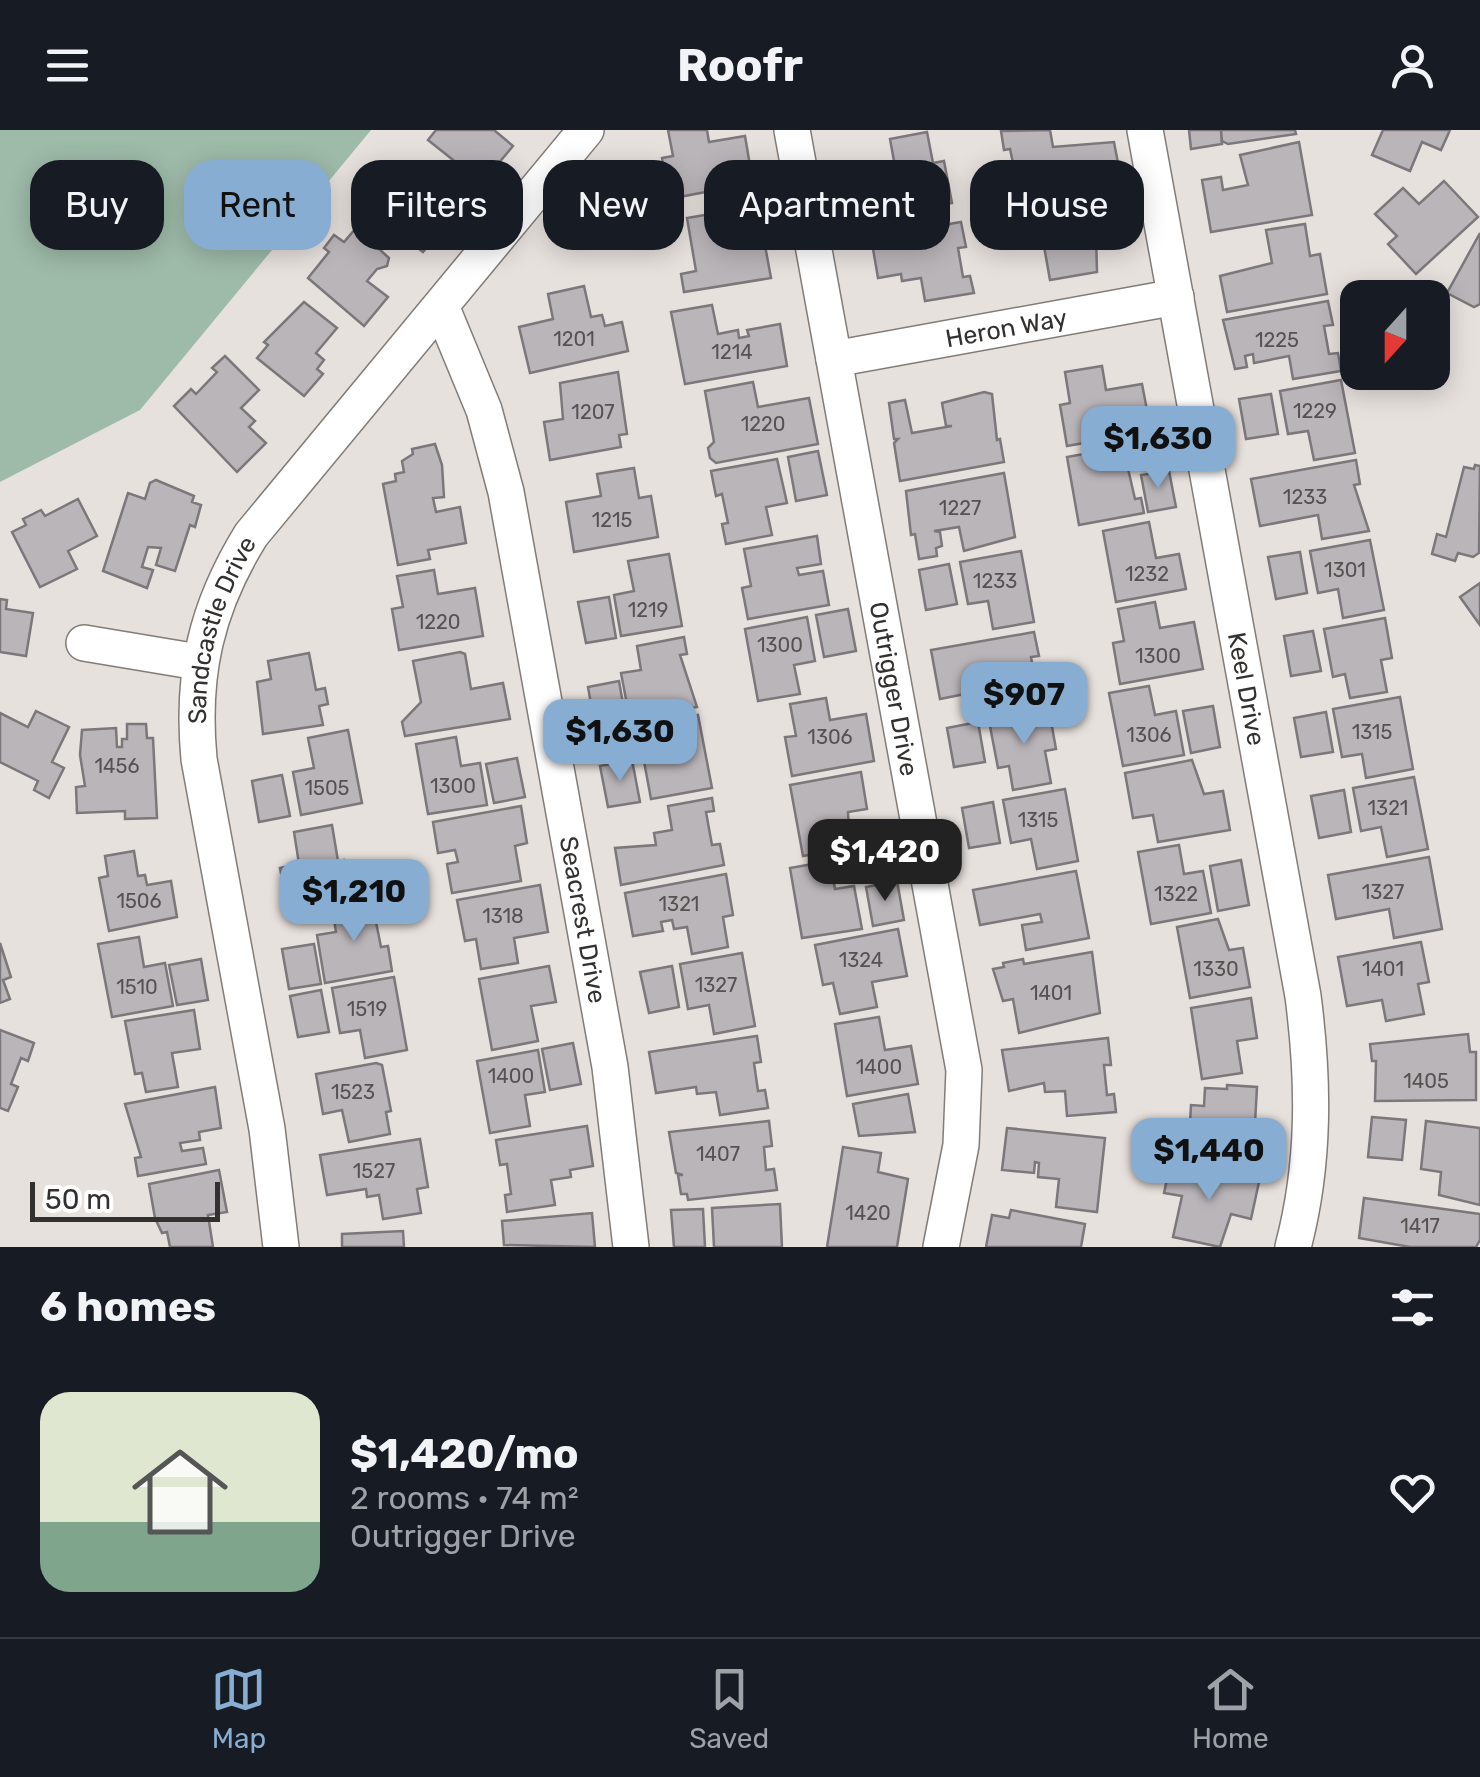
<!DOCTYPE html>
<html lang="en">
<head>
<meta charset="utf-8">
<style>
	body { margin:0; font-family:Rubik,sans-serif; background:#20242c; color:#f1f3f6; height:100vh; display:flex; flex-direction:column; font-size:38px; white-space:nowrap }
	* { box-sizing:border-box; margin:0 }
	p { font-size:32px; color:#9ea1a6 }
	.icon { flex:none; width:55px; height:55px; fill:none; stroke:currentColor; stroke-width:2; stroke-linecap:round; stroke-linejoin:round }
	.map { position:relative; height:1117px; overflow:hidden }
	.side { display:flex; flex-direction:column; background:#171b24; flex:1 }
	.side>* { flex:none }
	.hud { position:absolute; left:30px; top:30px; width:1420px; height:90px; display:flex; gap:20px }
	.needle { width:65px; rotate:201deg }
	.buttons { position:absolute; left:1340px; top:150px; display:grid; gap:20px }
	.buttons a { display:grid; place-items:center; width:110px; height:110px; border-radius:20px; background:#171b24; box-shadow:0 5px 25px #0003; font-size:50px }
	.scale { position:absolute; left:30px; bottom:25px; width:190px; box-sizing:border-box; padding-left:10px; border:5px solid #33312f; border-top:0; font-size:28px; line-height:35px; white-space:nowrap; color:#33312f; -webkit-text-stroke:8px #fff; paint-order:stroke }
	.price { position:absolute; translate:-50% -85px; padding:0 22px; border-radius:20px; background:#87aed2; color:#111; font-size:32px; line-height:65px; filter:drop-shadow(0 2px 5px #0008) }
	.price::after { content:''; position:absolute; left:50%; top:60px; width:30px; height:22px; margin-left:-15px; background:inherit; clip-path:polygon(0 0,100% 0,50% 100%) }
	.price.active { background:#222; color:#fff }
	ul { padding:0; list-style:none }
	li { display:flex; align-items:center; gap:30px; height:250px; padding:0 40px }
	li+li { border-top:2px solid #363941 }
	li span { display:grid; place-items:center; flex:none; width:280px; height:200px; border-radius:30px; color:#555 }
	li>.icon { margin-inline-start:auto }
	span .icon { width:120px; height:120px; fill:#fffc; stroke-width:1 }
	li b { font-size:42px }
	h2 { display:flex; justify-content:space-between; align-items:center; height:120px; padding:0 40px; font-size:42px }
	.chip { padding:0 35px; border-radius:30px; background:#171b24; box-shadow:0 5px 25px #0003; font-size:35px; line-height:90px }
	.chip.active { background:#87aed2; color:#111 }
	header { display:flex; justify-content:space-between; align-items:center; height:130px; padding:0 40px; background:#171b24; font-size:45px; font-weight:700 }
	.tabs { display:flex; justify-content:space-around; align-items:center; height:140px; border-top:2px solid #363941; background:#171b24; font-size:28px; color:#9ea1a6 }
	.tabs a { display:grid; justify-items:center; gap:5px }
	.tabs .active { color:#87aed2 }
	.map>svg:first-child { display:block }
	.green { fill:#9ebaa9 }
	.building { fill:#bab5b9; stroke:#7c777b; stroke-width:2.5 }
	.lines { fill:none; stroke-linecap:round; stroke-linejoin:round }
	.minor-casing { stroke:#827c78; stroke-width:38 }
	.minor { stroke:#fff; stroke-width:35 }
	.labels { text-anchor:middle; stroke-width:8; stroke-linejoin:round; paint-order:stroke }
	.number-label { font-size:20px; fill:#555252 }
	.street-label { font-size:25px; fill:#33312f; stroke:#fff }
</style>
</head>
<body>
<header><svg class="icon" aria-label="menu" viewBox="0 0 24 24"><path d="M4 6h16M4 12h16M4 18h16"/></svg>Roofr<svg class="icon" aria-label="person" viewBox="0 0 24 24"><circle cx="12" cy="8" r="4"/><path d="M4 21q1-7 8-7t8 7"/></svg></header>
<div class="map">
<svg width="1480" height="1117" viewBox="0 0 1480 1117">
	<rect width="100%" height="100%" fill="#e7e1dd"/>
	<path class="green" d="M0 0H371L140 280 0 352Z"/>
	<g class="building">
		<path d="M436 0H494L513 16 482 53 428 10Z"/>
		<path d="M668 0H707L709 12 745 6 753 53 669 69 662 28 673 26Z"/>
		<path d="M1050 0 1053 17 1114 12 1122 54 1013 73 1007 34 1013 33 1010 19 1004 20 1001 1Z"/>
		<path d="M1189 0H1221L1222 14 1191 19Z"/>
		<path d="M1221 0H1295L1296 4 1228 14 1222 11Z"/>
		<path d="M1383 0H1450L1441 20 1422 12 1410 41 1372 25Z"/>
		<path d="M927 2 933 33 944 31 952 73 867 88 858 38 894 31 890 9Z"/>
		<path d="M1299 12 1312 85 1211 102 1202 50 1221 47 1223 60 1248 55 1240 25Z"/>
		<path d="M422 32 451 57 439 72 445 76 436 87 444 96 423 122 377 87Z"/>
		<path d="M1444 51 1478 87 1416 144 1388 114 1397 106 1375 84 1403 58 1419 74Z"/>
		<path d="M1108 64 1115 102 1096 105 1097 142 1050 150 1037 77Z"/>
		<path d="M734 80 740 114 764 110 771 148 684 162 681 144 696 141 687 88Z"/>
		<path d="M961 92 966 117 958 118 963 147 970 146 974 163 925 171 921 148 902 151 901 144 878 148 871 107Z"/>
		<path d="M1305 94 1310 126 1320 124 1327 164 1227 182 1220 146 1272 133 1266 100Z"/>
		<path d="M356 98 389 128 387 136 377 139 367 151 388 167 364 196 308 148 329 122 324 118 334 105 344 112Z"/>
		<path d="M1480 103V174L1474 177 1447 163Z"/>
		<path d="M584 156 591 187 602 185 605 196 622 192 628 221 530 243 519 197 553 189 548 164Z"/>
		<path d="M1328 171 1333 195 1324 196 1329 224 1338 223 1341 241 1293 249 1289 226 1254 233 1253 224 1245 226 1247 237 1235 239 1223 190Z"/>
		<path d="M304 172 337 198 316 223 324 230 317 239 323 244 304 266 257 228 268 215 264 212Z"/>
		<path d="M712 175 718 204 738 200 739 208 749 206 747 200 780 194 787 236 685 254 671 182Z"/>
		<path d="M225 226 259 260 241 278 255 291 249 297 266 313 237 342 174 276 191 259 196 264 217 242 212 238Z"/>
		<path d="M1102 236 1106 260 1142 254 1151 301 1067 316 1060 275 1070 273 1065 242Z"/>
		<path d="M618 242 627 304 619 305 621 317 550 330 544 292 563 289 560 253Z"/>
		<path d="M1341 250 1355 323 1314 330 1308 301 1288 304 1280 261Z"/>
		<path d="M753 252 758 277 809 268 818 314 716 333 710 328 708 318 714 312 705 261Z"/>
		<path d="M984 262 992 264 997 310 1000 309 1004 332 900 351 894 313 898 309H894L889 273 905 270 912 303 952 296H946L942 273Z"/>
		<path d="M1271 264 1278 304 1246 309 1239 269Z"/>
		<path d="M435 314 442 335 444 367 433 368 436 382 460 377 466 413 428 420 430 429 398 435 383 354 396 351 395 344 404 342 402 331 413 324 412 319Z"/>
		<path d="M1123 317 1135 369 1141 368 1144 383 1079 395 1067 327Z"/>
		<path d="M818 321 827 365 796 371 788 327Z"/>
		<path d="M777 329 787 373 766 377 772 405 726 414 722 394 728 393 722 364 716 366 711 341Z"/>
		<path d="M1356 330 1360 354 1354 355 1369 401 1322 409 1318 385 1260 396 1251 349Z"/>
		<path d="M1475 335 1480 336 1479 423 1473 427 1458 423 1455 431 1432 424 1437 404 1446 407 1464 337 1474 339Z"/>
		<path d="M634 338 639 368 651 366 658 407 574 422 566 372 601 366 597 344Z"/>
		<path d="M1169 341 1176 377 1148 382 1141 345Z"/>
		<path d="M1004 343 1015 407 964 421 959 397 934 401 940 402 942 416 936 418 937 426 919 429 915 404 911 405 906 361Z"/>
		<path d="M156 350 194 366 192 372 201 375 195 397 190 395 175 441 156 435 161 418 148 417 142 437 153 440 147 458 103 441 128 363 145 369 150 353Z"/>
		<path d="M78 369 97 406 68 421 77 439 40 457 12 402 26 395 23 389 41 380 45 386Z"/>
		<path d="M1149 392 1156 428 1179 424 1186 459 1116 472 1103 401Z"/>
		<path d="M817 406 821 434 797 438 799 445 823 441 829 475 748 489 742 458 751 456 744 419Z"/>
		<path d="M1370 410 1384 480 1343 488 1338 459 1318 463 1310 421Z"/>
		<path d="M1021 421 1034 492 993 499 988 471 968 474 960 432Z"/>
		<path d="M1300 422 1307 463 1276 469 1268 427Z"/>
		<path d="M669 424 682 496 621 506 614 465 634 461 628 431Z"/>
		<path d="M949 434 957 474 926 480 919 440Z"/>
		<path d="M434 440 438 464 475 458 483 506 399 520 392 479 403 477 397 446Z"/>
		<path d="M1480 453V495L1460 467Z"/>
		<path d="M609 467 616 508 586 513 578 472Z"/>
		<path d="M0 469 7 470 6 479 33 483 26 526 0 522Z"/>
		<path d="M1155 472 1160 498 1194 492 1203 539 1120 554 1113 513 1124 511 1118 479Z"/>
		<path d="M848 479 856 521 824 527 816 485Z"/>
		<path d="M807 487 815 531 794 535 800 564 758 571 745 499Z"/>
		<path d="M1385 488 1392 528 1381 530 1387 562 1350 568 1345 544 1333 547 1324 499Z"/>
		<path d="M1313 501 1321 541 1291 546 1284 506Z"/>
		<path d="M1034 502 1039 526 1031 527 1035 549 1043 548 1047 571 996 581 992 559 986 560 984 548 972 550 975 562 940 569 931 520Z"/>
		<path d="M684 507 687 524 680 525 697 577 630 590 621 543 641 540 637 516Z"/>
		<path d="M460 522 465 524 471 559 503 553 510 589 405 606 402 592 421 572 413 531Z"/>
		<path d="M309 523 316 560 325 558 328 574 319 576 323 595 263 604 257 552 271 549 268 531Z"/>
		<path d="M619 551 626 591 595 597 588 557Z"/>
		<path d="M1149 556 1155 585 1176 581 1184 625 1123 636 1109 563Z"/>
		<path d="M1400 567 1413 639 1366 648 1362 624 1342 627 1333 579Z"/>
		<path d="M826 568 830 590 866 584 874 631 792 646 785 607 796 606 790 574Z"/>
		<path d="M1213 576 1220 617 1191 623 1183 581Z"/>
		<path d="M1049 580 1056 619 1045 621 1051 653 1013 660 1009 636 998 638 989 591Z"/>
		<path d="M36 581 69 597 52 632 64 638 49 668 34 660 38 651 0 632V583L28 597Z"/>
		<path d="M1326 582 1333 622 1301 627 1294 588Z"/>
		<path d="M698 585 712 658 651 669 643 626 663 623 657 592Z"/>
		<path d="M978 592 985 632 954 637 947 598Z"/>
		<path d="M127 594H146L147 608H153L157 688 125 689V681L77 683 76 657 85 656 80 625 82 600 116 598 117 617H122V609H127Z"/>
		<path d="M348 600 362 673 301 685 293 642 314 638 308 608Z"/>
		<path d="M456 607 461 636 480 633 487 675 428 684 416 614Z"/>
		<path d="M517 628 525 667 494 673 486 634Z"/>
		<path d="M632 630 640 672 608 677 600 636Z"/>
		<path d="M1192 630 1204 664 1223 661 1230 700 1158 712 1153 685 1133 688 1125 643Z"/>
		<path d="M861 642 867 679 848 682 850 718 803 726 790 655Z"/>
		<path d="M282 645 290 686 259 692 252 651Z"/>
		<path d="M1414 647 1428 719 1387 727 1381 697 1361 701 1353 658Z"/>
		<path d="M1065 659 1078 731 1037 739 1031 709 1011 713 1003 670Z"/>
		<path d="M1344 660 1351 702 1319 708 1311 666Z"/>
		<path d="M712 668 714 681 706 682 712 715 720 714 724 735 621 755 615 718 656 715 654 703 672 700 668 676Z"/>
		<path d="M993 672 1000 713 969 718 962 678Z"/>
		<path d="M521 676 527 713 515 716 521 751 452 763 447 734 458 732 455 720 438 723 433 692Z"/>
		<path d="M332 695 338 731 344 730 348 751 342 752 345 764 287 774 280 738 299 734 294 702Z"/>
		<path d="M1179 715 1184 744 1203 741 1211 783 1151 794 1138 722Z"/>
		<path d="M134 721 138 746 145 745 147 755 171 751 177 787 109 801 99 748 108 746 105 726Z"/>
		<path d="M1429 727 1442 799 1394 808 1389 779 1336 789 1328 745Z"/>
		<path d="M1241 730 1249 775 1218 781 1210 736Z"/>
		<path d="M830 731 835 759 854 756 862 799 802 808 790 738Z"/>
		<path d="M1076 741 1089 808 1026 820 1022 795 1042 792 1040 784 980 795 973 760Z"/>
		<path d="M726 744 733 785 723 787 728 817 692 824 687 797 674 799 672 790 661 792 663 801 633 806 625 763Z"/>
		<path d="M897 751 904 790 873 796 866 757Z"/>
		<path d="M540 755 548 802 514 808 518 833 481 839 476 809 465 811 457 770Z"/>
		<path d="M379 769 382 786 375 787 381 817 388 816 392 841 325 853 317 805 336 802 332 777Z"/>
		<path d="M1218 789 1229 820 1243 818 1250 857 1190 868 1177 797Z"/>
		<path d="M898 799 907 846 872 852 877 877 840 884 833 853 823 855 815 815Z"/>
		<path d="M139 807 144 837 165 833 173 876 112 887 98 814Z"/>
		<path d="M1421 812 1429 852 1418 854 1424 884 1386 891 1382 870 1347 876 1338 827Z"/>
		<path d="M0 813 11 847 3 850 10 869 0 873Z"/>
		<path d="M314 814 321 854 289 859 282 819Z"/>
		<path d="M1092 822 1100 883 1019 903 1013 869 1003 871 993 839 1004 837 1003 833 1023 829 1024 834Z"/>
		<path d="M742 823 755 896 714 904 709 875 688 879 680 834Z"/>
		<path d="M201 829 208 870 177 875 169 835Z"/>
		<path d="M549 836 556 872 531 876 538 911 492 920 479 849Z"/>
		<path d="M672 836 679 877 649 883 640 842Z"/>
		<path d="M394 847 407 920 365 928 360 900 340 903 332 858Z"/>
		<path d="M321 860 329 902 298 907 290 866Z"/>
		<path d="M1251 868 1257 908 1237 911 1242 943 1202 949 1191 878Z"/>
		<path d="M194 880 200 919 172 923 178 957 146 962 142 943 135 944 125 891Z"/>
		<path d="M879 887 885 920 911 916 918 954 847 966 835 894Z"/>
		<path d="M0 900 34 913 28 931 21 928 11 954 18 957 8 981 0 978Z"/>
		<path d="M1468 904 1470 922H1476V970L1375 971 1376 931H1372L1370 914Z"/>
		<path d="M757 906 761 932 754 933 758 961 765 960 768 978 720 985 716 962 697 964 696 957 656 963 649 922Z"/>
		<path d="M1108 908 1111 935H1104L1107 965 1114 964 1116 982 1067 986 1065 961 1045 962 1044 953 1009 961 1002 920Z"/>
		<path d="M573 913 581 954 550 960 542 919Z"/>
		<path d="M538 920 545 962 525 965 530 996 490 1003 477 931Z"/>
		<path d="M376 933 382 935 391 981 386 982 390 1004 349 1012 342 980 323 984 316 944Z"/>
		<path d="M1227 955 1257 957 1255 993H1262L1257 1035 1188 1029 1191 975 1204 976 1205 958 1227 959Z"/>
		<path d="M215 957 221 998 199 1002 200 1010 180 1013 182 1021 203 1018 206 1034 138 1046 135 1028 141 1027 125 974Z"/>
		<path d="M908 964 915 1002 859 1006 853 974Z"/>
		<path d="M1372 987 1406 990 1402 1030 1368 1027Z"/>
		<path d="M769 991 772 1016 764 1017 766 1040 774 1039 777 1060 688 1070 687 1064H681L678 1045H683L676 1043 669 1002Z"/>
		<path d="M1426 991 1480 998V1075L1439 1065 1441 1042 1421 1039Z"/>
		<path d="M587 996 593 1036 570 1040 571 1047 551 1050 555 1075 507 1082 505 1065 511 1064 507 1034 500 1035 496 1010Z"/>
		<path d="M1007 998 1105 1008 1097 1082 1056 1077 1059 1049 1038 1047 1039 1033 1035 1032 1034 1043 1002 1040Z"/>
		<path d="M420 1009 428 1057 417 1059 421 1083 383 1089 379 1065 367 1067 366 1059 327 1065 320 1025Z"/>
		<path d="M843 1017 881 1023 878 1042 908 1049 897 1117H827Z"/>
		<path d="M1181 1035 1259 1052 1251 1089 1231 1084 1220 1117 1173 1107 1182 1066 1164 1063 1169 1040 1180 1042Z"/>
		<path d="M219 1040 227 1082 208 1085 213 1117H170L167 1102 162 1103 155 1088 149 1054Z"/>
		<path d="M1364 1068 1480 1084V1110L1476 1117H1410L1359 1108Z"/>
		<path d="M780 1074 782 1117H714L712 1078Z"/>
		<path d="M703 1079 705 1117H674L671 1080Z"/>
		<path d="M1011 1080 1085 1094 1081 1117H986L992 1085 1009 1088Z"/>
		<path d="M592 1083 595 1117 504 1115 502 1091Z"/>
		<path d="M403 1101 404 1117H342V1104Z"/>
	</g>
	<g class="lines">
		<g class="minor-casing">
			<g id="minor">
				<path id="s1" d="M792 0 964 940 961 1015 941 1117"/>
				<path id="s2" d="M1145 0 1303 866C1314 951 1315 1034 1293 1117"/>
				<path id="s3" d="M441 176 484 280 506 362 610 937 631 1117"/>
				<path id="s4" d="M834 229 1176 167"/>
				<path d="M84 513 198 532"/>
				<path id="s5" d="M281 1117 267 999 199 629C191 544 206 478 251 405L586 0"/>
			</g>
		</g>
		<use href="#minor" class="minor"/>
	</g>
	<g class="labels">
		<g class="number-label">
			<text x="574" y="216">1201</text>
			<text x="1277" y="217">1225</text>
			<text x="732" y="229">1214</text>
			<text x="1315" y="288">1229</text>
			<text x="593" y="289">1207</text>
			<text x="763" y="301">1220</text>
			<text x="1305" y="374">1233</text>
			<text x="960" y="385">1227</text>
			<text x="612" y="397">1215</text>
			<text x="1345" y="447">1301</text>
			<text x="1147" y="451">1232</text>
			<text x="995" y="458">1233</text>
			<text x="648" y="487">1219</text>
			<text x="438" y="499">1220</text>
			<text x="780" y="522">1300</text>
			<text x="1158" y="533">1300</text>
			<text x="1372" y="609">1315</text>
			<text x="1149" y="612">1306</text>
			<text x="830" y="614">1306</text>
			<text x="117" y="643">1456</text>
			<text x="453" y="663">1300</text>
			<text x="327" y="665">1505</text>
			<text x="1388" y="685">1321</text>
			<text x="1038" y="697">1315</text>
			<text x="1383" y="769">1327</text>
			<text x="1176" y="771">1322</text>
			<text x="139" y="778">1506</text>
			<text x="679" y="781">1321</text>
			<text x="503" y="793">1318</text>
			<text x="861" y="837">1324</text>
			<text x="1216" y="846">1330</text>
			<text x="1383" y="846">1401</text>
			<text x="716" y="862">1327</text>
			<text x="137" y="864">1510</text>
			<text x="1051" y="870">1401</text>
			<text x="367" y="886">1519</text>
			<text x="879" y="944">1400</text>
			<text x="511" y="953">1400</text>
			<text x="1426" y="958">1405</text>
			<text x="353" y="969">1523</text>
			<text x="718" y="1031">1407</text>
			<text x="374" y="1048">1527</text>
			<text x="868" y="1090">1420</text>
			<text x="1420" y="1103">1417</text>
		</g>
		<g class="street-label">
			<text dy="9" stroke="none"><textPath href="#s4" startOffset="175">Heron Way</textPath></text>
			<text dy="9" stroke="none"><textPath href="#s5" startOffset="628">Sandcastle Drive</textPath></text>
			<text dy="9" stroke="none"><textPath href="#s1" startOffset="568">Outrigger Drive</textPath></text>
			<text dy="9" stroke="none"><textPath href="#s2" startOffset="568">Keel Drive</textPath></text>
			<text dy="9" stroke="none"><textPath href="#s3" startOffset="632">Seacrest Drive</textPath></text>
		</g>
	</g>
</svg>
<div class="buttons">
<a><svg class="needle" viewBox="-14 -14 28 28"><path d="M0-13l5 13h-10z" fill="#e53935"/><path d="M0 13l5-13h-10z" fill="#9ea1a6"/></svg></a>
</div>
<div class="scale">50 m</div>
<b class="price" style="left:1158px;top:361px">$1,630</b>
<b class="price" style="left:1024px;top:617px">$907</b>
<b class="price" style="left:620px;top:654px">$1,630</b>
<b class="price active" style="left:885px;top:774px">$1,420</b>
<b class="price" style="left:354px;top:814px">$1,210</b>
<b class="price" style="left:1209px;top:1073px">$1,440</b>
<div class="hud">
<a class="chip">Buy</a>
<a class="chip active">Rent</a>
<a class="chip">Filters</a>
<a class="chip">New</a>
<a class="chip">Apartment</a>
<a class="chip">House</a>
</div>
</div>
<section class="side">
<h2>6 homes<svg class="icon" aria-label="filters" viewBox="0 0 24 24"><path d="M4 7h16M4 17h16"/><circle cx="9" cy="7" r="2"/><circle cx="15" cy="17" r="2"/></svg></h2>
<ul>
<li><span style="background:linear-gradient(#dfe7d0 65%,#7fa58c 0)"><svg class="icon" aria-label="home" viewBox="0 0 24 24"><path d="M3 11l9-7 9 7M6 9v11h12V9"/></svg></span><div><b>$1,420/mo</b><p>2 rooms · 74 m²</p><p>Outrigger Drive</p></div><svg class="icon" aria-label="heart" viewBox="0 0 24 24"><path d="M12 20l-8-8c-3-5 5-10 8-4 3-6 11-1 8 4z"/></svg></li>
</ul>
</section>
<nav class="tabs">
<a class="active"><svg class="icon" aria-label="map" viewBox="0 0 24 24"><path d="M3 6l6-2 6 2 6-2v14l-6 2-6-2-6 2zM9 4v14M15 6v14"/></svg>Map</a>
<a><svg class="icon" aria-label="saved" viewBox="0 0 24 24"><path d="M7 4h10v16l-5-4-5 4z"/></svg>Saved</a>
<a><svg class="icon" aria-label="home" viewBox="0 0 24 24"><path d="M3 11l9-7 9 7M6 9v11h12V9"/></svg>Home</a>
</nav>
</body>
</html>
